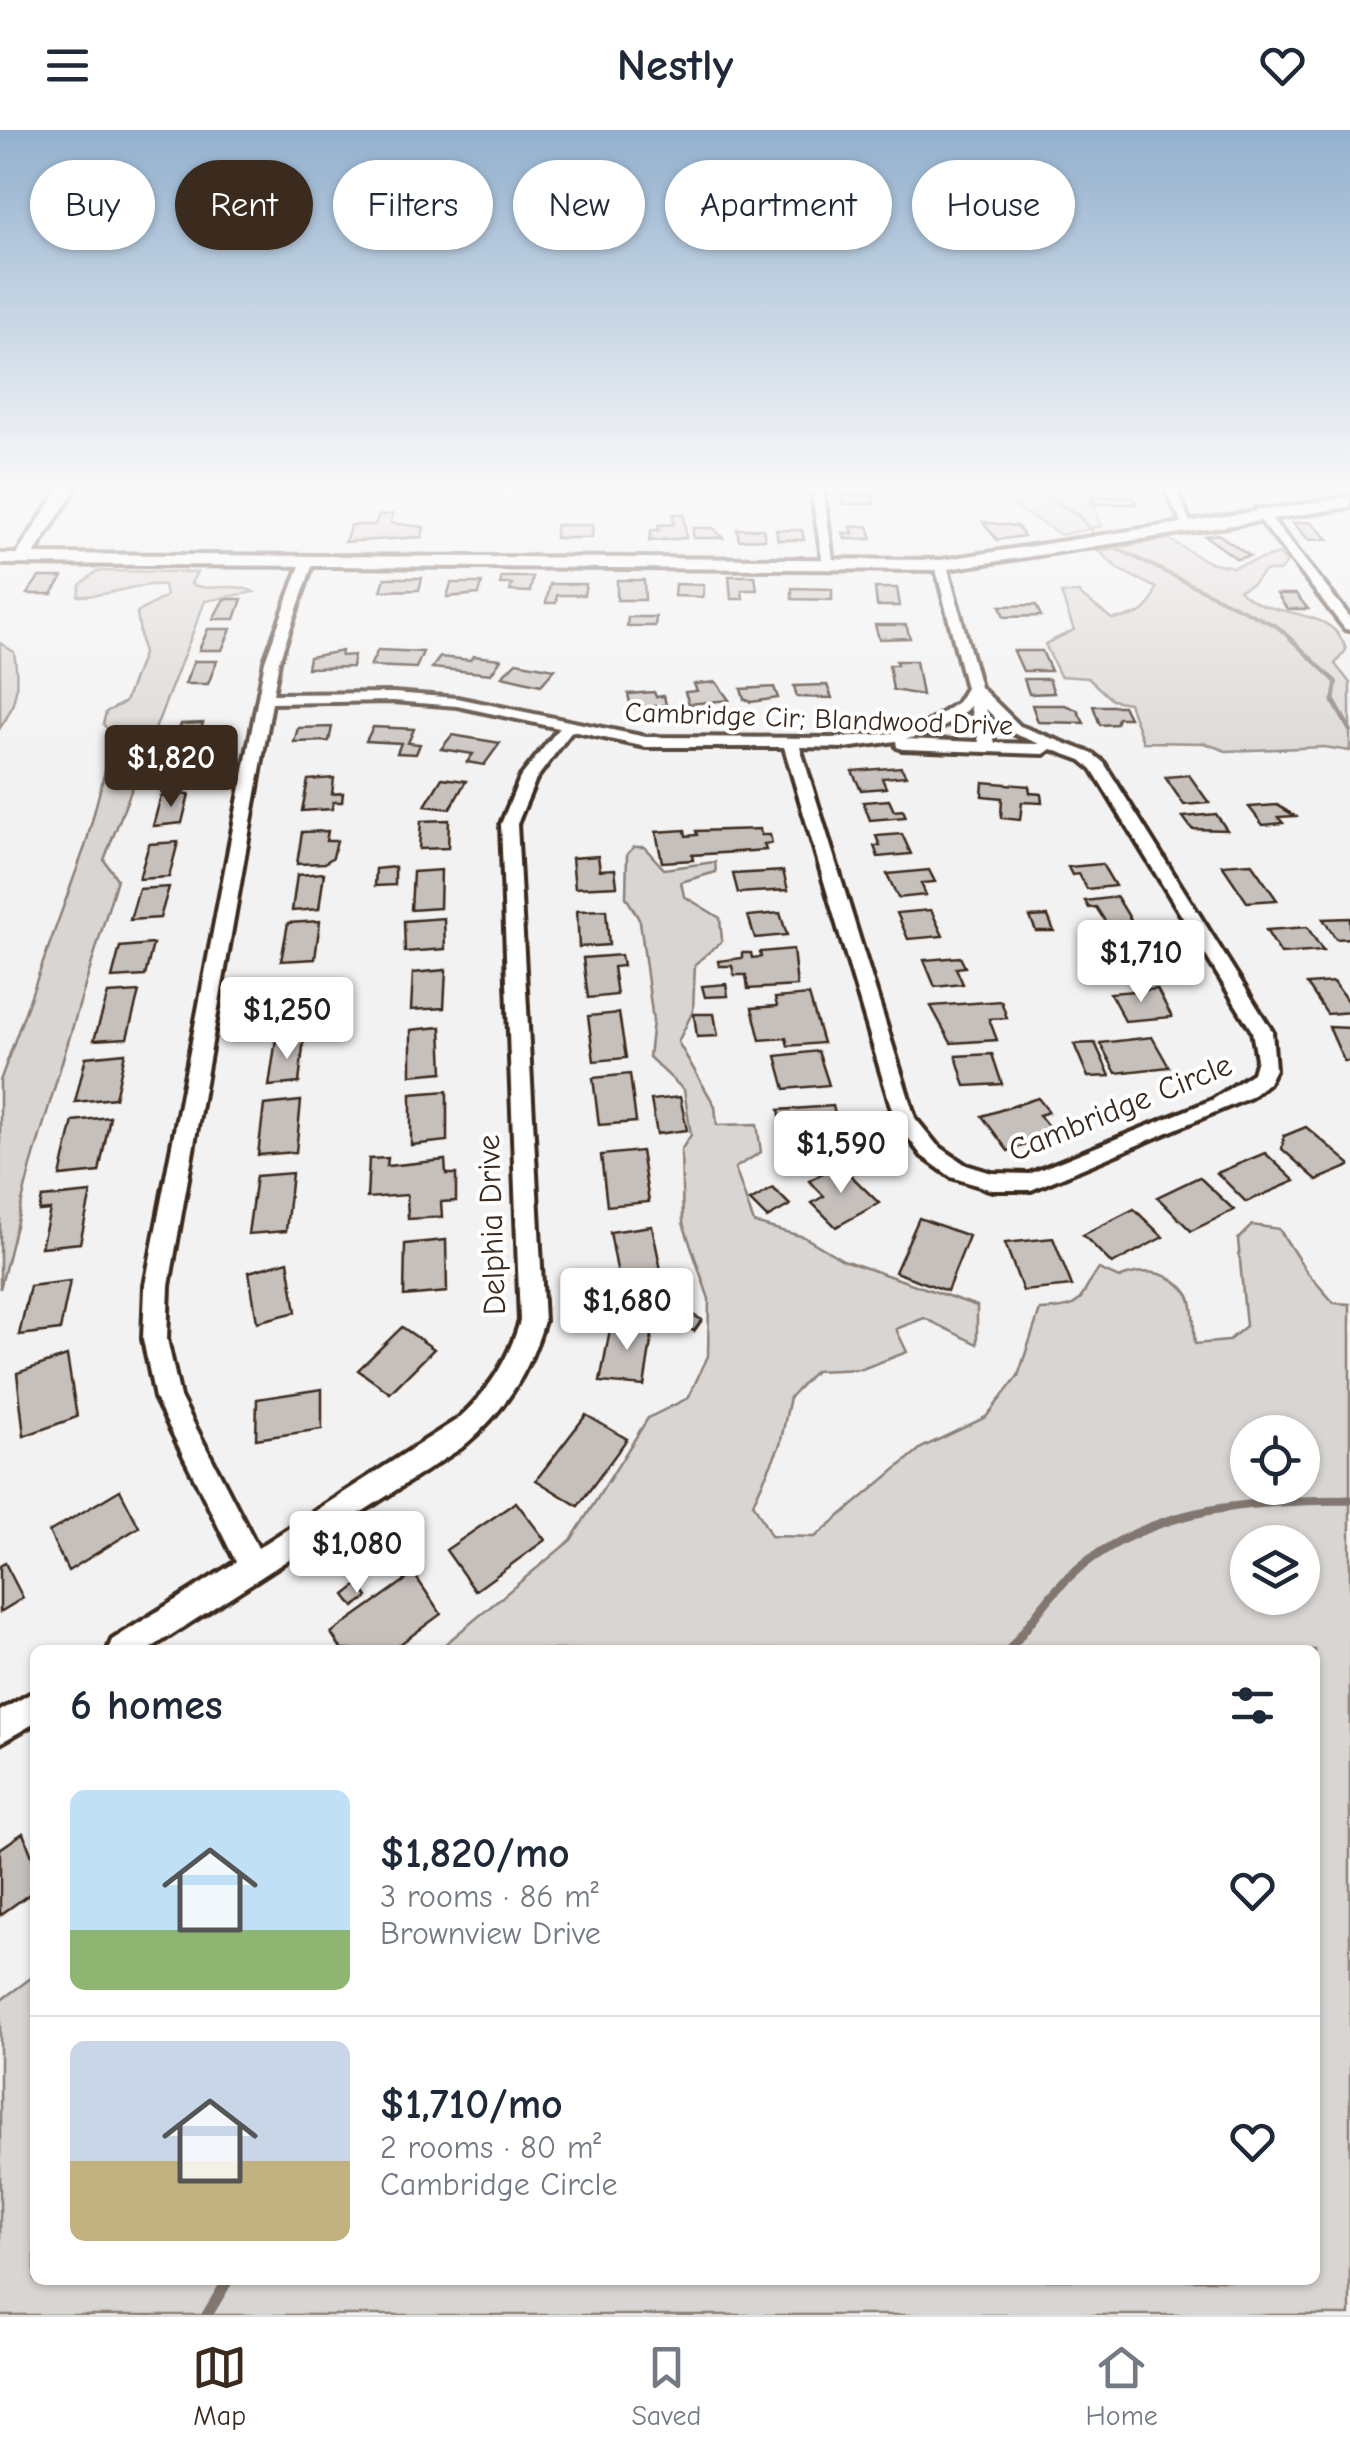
<!DOCTYPE html>
<html lang="en">
<head>
<meta charset="utf-8">
<style>
	body { margin:0; font-family:"Comic Neue",sans-serif; background:#f6f6f7; color:#1f2937; height:100vh; display:flex; flex-direction:column; font-size:38px; white-space:nowrap }
	* { box-sizing:border-box; margin:0 }
	p { font-size:32px; color:#747a83 }
	.icon { flex:none; width:55px; height:55px; fill:none; stroke:currentColor; stroke-width:2; stroke-linecap:round; stroke-linejoin:round }
	.map { position:relative; flex:1; overflow:hidden }
	.drawer { position:absolute; left:30px; top:1515px; width:1290px; height:640px; display:flex; flex-direction:column; background:#fff; border-radius:15px; box-shadow:0 2px 8px #0004 }
	.drawer>* { flex:none }
	.top-card { position:absolute; left:30px; top:30px; width:1290px; height:90px; display:flex; gap:20px }
	.buttons { position:absolute; left:1230px; top:1285px; display:grid; gap:20px }
	.buttons a { display:grid; place-items:center; width:90px; height:90px; border-radius:50%; background:#fff; box-shadow:0 2px 8px #0004; font-size:50px }
	.price { position:absolute; translate:-50% -85px; padding:0 22px; border-radius:10px; background:#fff; color:#222; font-size:32px; line-height:65px; filter:drop-shadow(0 2px 5px #0008) }
	.price::after { content:''; position:absolute; left:50%; top:60px; width:30px; height:22px; margin-left:-15px; background:inherit; clip-path:polygon(0 0,100% 0,50% 100%) }
	.price.selected { background:#3b2a1e; color:#fff }
	ul { padding:0; list-style:none }
	li { display:flex; align-items:center; gap:30px; height:250px; padding:0 40px }
	li+li { border-top:2px solid #e0e1e3 }
	li span { display:grid; place-items:center; flex:none; width:280px; height:200px; border-radius:15px; color:#555 }
	li>.icon { margin-inline-start:auto }
	span .icon { width:120px; height:120px; fill:#fffc; stroke-width:1 }
	li b { font-size:42px }
	h2 { display:flex; justify-content:space-between; align-items:center; height:120px; padding:0 40px; font-size:42px }
	.pill { padding:0 35px; border-radius:45px; background:#fff; box-shadow:0 2px 8px #0004; font-size:35px; line-height:90px }
	.pill.selected { background:#3b2a1e; color:#fff }
	header { display:flex; justify-content:space-between; align-items:center; height:130px; padding:0 40px; background:#fff; font-size:45px; font-weight:600 }
	.dock { display:flex; justify-content:space-around; align-items:center; height:140px; border-top:2px solid #e0e1e3; background:#fff; font-size:28px; color:#747a83 }
	.dock a { display:grid; justify-items:center; gap:5px }
	.dock .selected { color:#3b2a1e }
	.map>svg:first-child { display:block }
	.green { fill:#d8d5d2; stroke:#8a8078; stroke-width:2.5; fill-rule:evenodd }
	.lines { fill:none; stroke-linecap:round; stroke-linejoin:round }
	.stream-far3 { stroke:#827770; stroke-width:4 }
	.stream-far2 { stroke:#827770; stroke-width:5 }
	.stream-far1 { stroke:#827770; stroke-width:9 }
	.stream { stroke:#827770; stroke-width:11 }
	.building { fill:#c6c0bd; stroke:#3b2a1e; stroke-width:2.5 }
	.street-casing { stroke:#3b2a1e; stroke-width:8 }
	.secondary-casing { stroke:#3b2a1e; stroke-width:8 }
	.street { fill:#fff; fill-rule:evenodd }
	.secondary { fill:#fff; fill-rule:evenodd }
	.labels { text-anchor:middle; stroke-width:8; stroke-linejoin:round; paint-order:stroke }
	.far-street-label { font-size:28px; fill:#3b2a1e; stroke:#fff }
	.street-label { font-size:32px; fill:#3b2a1e; stroke:#fff }
</style>
</head>
<body>
<header><svg class="icon" aria-label="menu" viewBox="0 0 24 24"><path d="M4 6h16M4 12h16M4 18h16"/></svg>Nestly<svg class="icon" aria-label="heart" viewBox="0 0 24 24"><path d="M12 20l-8-8c-3-5 5-10 8-4 3-6 11-1 8 4z"/></svg></header>
<div class="map">
<svg width="1350" height="2185" viewBox="0 0 1350 2185">
	<rect width="100%" height="100%" fill="#f3f2f2"/>
	<filter id="ink" filterUnits="userSpaceOnUse"><feTurbulence type="fractalNoise" baseFrequency=".01" numOctaves="2"/><feDisplacementMap in="SourceGraphic" scale="20" xChannelSelector="R" yChannelSelector="G"/><feConvolveMatrix kernelMatrix="1 2 1 2 8 2 1 2 1" color-interpolation-filters="sRGB"/></filter>
	<g filter="url(#ink)">
		<g class="green">
			<path d="M995 358H1116L1117 359 1089 366 1102 396 1061 405 998 366Z"/>
			<path d="M1168 409 1208 432 1233 437 1279 424 1287 433 1279 441H1264L1253 454 1239 460C1270 492 1333 473 1346 520L1335 534 1350 553V621L1324 617 1226 621 1204 613 1143 612 1129 573 1112 570 1088 548 1060 546 1045 514 1074 500 1061 463H1078L1112 489C1138 486 1150 484 1156 458L1118 439 1099 421Z"/>
			<path d="M97 441 197 442 191 454C211 463 233 451 254 462L205 471 104 730 117 749 31 1036 0 1159V951L86 714 114 606 103 594 106 582 125 572 143 524 137 483 166 466 164 455C134 453 108 467 78 466L80 455Z"/>
			<path d="M0 513 14 522C19 553 18 573 0 598Z"/>
			<path d="M634 717H644L664 739 715 732 716 742 681 752 684 766 720 788 722 811 695 834 693 881 678 912 715 976 717 995 757 994 761 1022 735 1038 754 1093 804 1107 843 1130 977 1176V1214L924 1188 896 1199 907 1222 862 1239 815 1241 790 1267 780 1315 753 1373 771 1406 815 1407 921 1318 986 1287 1018 1246 1040 1180C1089 1178 1075 1170 1099 1139L1119 1148C1143 1137 1173 1141 1189 1166 1195 1178 1193 1200 1195 1214L1228 1211 1246 1196 1238 1109 1252 1095 1279 1099 1306 1141 1334 1173 1350 1174V2185H0V1871L35 1845V2150H1315V1520H438L571 1410 648 1288 688 1268 708 1226 709 1169 683 1093 681 1020 691 1005 684 960 649 927 653 891 640 791 626 767 627 724ZM1248 1302H1302V1358H1248ZM1248 1412H1302V1468H1248Z"/>
		</g>
		<g class="lines">
			<g class="stream-far3">
				<path d="M1032 358 1079 386 1092 401"/>
				<path d="M1118 419 1278 497 1336 552 1333 573"/>
			</g>
			<path class="stream-far2" d="M1333 570 1350 600"/>
			<path class="stream-far1" d="M1009 1520C1031 1493 1051 1461 1079 1438 1156 1375 1255 1371 1350 1370"/>
			<path class="stream" d="M207 2185 228 2150"/>
		</g>
		<g class="building">
			<path d="M841 365H872L874 374H843Z"/>
			<path d="M1092 367H1133L1136 374H1095Z"/>
			<path d="M393 384 391 393 424 397 422 407 345 412 351 395H375L379 385Z"/>
			<path d="M673 384H684L686 408 649 411 651 400H659L658 395 674 394Z"/>
			<path d="M983 392 1017 396 1024 406 997 410Z"/>
			<path d="M1311 392 1328 409 1309 410 1293 393Z"/>
			<path d="M556 395H593L592 408H555Z"/>
			<path d="M868 396 872 409H845L843 403H853L851 397Z"/>
			<path d="M693 398H713L723 408H693Z"/>
			<path d="M737 399H763L765 409 739 410Z"/>
			<path d="M776 400H802L804 410H778Z"/>
			<path d="M1218 404 1250 426 1237 429 1205 406Z"/>
			<path d="M729 446H755L757 460H742L743 469H731Z"/>
			<path d="M39 447H63L52 464H27Z"/>
			<path d="M502 447H533L530 462 510 461 512 454H500Z"/>
			<path d="M385 448H422L419 460 381 461Z"/>
			<path d="M617 450H644L645 470H617Z"/>
			<path d="M451 453H482L479 464 447 467Z"/>
			<path d="M550 454H586L584 465H557L556 473H546Z"/>
			<path d="M675 454 704 455 703 467 674 466Z"/>
			<path d="M792 458 832 459V470L792 469Z"/>
			<path d="M875 458H897L900 476H877Z"/>
			<path d="M1277 464H1296L1308 479H1287Z"/>
			<path d="M224 469H242L235 489H213Z"/>
			<path d="M1036 475 1041 486 1004 487 1000 476Z"/>
			<path d="M628 487H656L655 496H627Z"/>
			<path d="M875 495H906L910 508 879 509Z"/>
			<path d="M208 499H231L222 520H199Z"/>
			<path d="M378 520 423 522 416 538 370 536Z"/>
			<path d="M342 521 341 526 354 525 352 537 307 538 309 527Z"/>
			<path d="M1014 521H1042L1051 541H1023Z"/>
			<path d="M473 526 501 529 491 544 432 538 440 527 470 530Z"/>
			<path d="M194 531H217L208 554H185Z"/>
			<path d="M896 531H916L922 565 893 560 889 535H897Z"/>
			<path d="M516 532 555 539 541 555 502 546Z"/>
			<path d="M1024 549H1049L1054 563 1029 564Z"/>
			<path d="M716 552 729 570 689 574 685 562 697 561 694 554Z"/>
			<path d="M827 555 832 568 797 567 794 556Z"/>
			<path d="M774 557 778 568 751 572 744 569 741 559Z"/>
			<path d="M654 562 656 567 664 566 666 575 631 578 628 564Z"/>
			<path d="M1032 575H1065L1077 580 1084 593 1038 592Z"/>
			<path d="M1093 576H1123L1129 588H1118L1116 594 1100 595Z"/>
			<path d="M203 593 200 602H206L200 618 172 619 181 594Z"/>
			<path d="M332 597 329 611 294 612 298 598Z"/>
			<path d="M373 597 414 599 408 613 420 614 416 624 397 623 401 613 366 611Z"/>
			<path d="M452 605 500 613 484 635 467 632 473 624 441 619Z"/>
			<path d="M197 622 192 649 169 651 176 624Z"/>
			<path d="M901 637 906 646 882 648 886 658 861 660 852 641Z"/>
			<path d="M1189 645 1209 673 1184 675 1165 647Z"/>
			<path d="M334 648 332 664 343 663 342 672H333L332 679 302 681 308 650Z"/>
			<path d="M442 648 466 651 450 679 425 676Z"/>
			<path d="M983 652 1029 656 1030 663 1041 664 1042 673 1022 672 1020 690 1001 688 1002 668 982 666Z"/>
			<path d="M189 664 182 693 153 696 161 666Z"/>
			<path d="M889 670 894 681 903 680 906 687 870 690 863 672Z"/>
			<path d="M1277 675 1295 686 1278 687 1283 693 1263 695 1249 677Z"/>
			<path d="M1216 684 1227 700 1192 699 1183 687Z"/>
			<path d="M449 690 448 718 419 719 421 691Z"/>
			<path d="M760 699 761 705H770L772 713 764 714 766 720 692 725 693 730 662 732 656 702 685 700 686 706 697 705 696 701Z"/>
			<path d="M328 701 326 711H337L333 727 325 733 297 734 302 702Z"/>
			<path d="M902 704 911 724 878 727 874 716H880L876 706Z"/>
			<path d="M178 712 169 747 139 749 149 714Z"/>
			<path d="M598 726 600 740 615 739 617 756 575 758 572 728Z"/>
			<path d="M1251 733 1277 770 1247 772 1222 735Z"/>
			<path d="M1102 734 1115 756 1087 759 1079 744 1072 745 1068 737Z"/>
			<path d="M395 737V755L375 756 376 739Z"/>
			<path d="M441 740 440 778 411 780 413 742Z"/>
			<path d="M929 740 935 752 921 753 926 765 898 768 887 744Z"/>
			<path d="M783 741 788 760 738 763 733 744Z"/>
			<path d="M324 743 319 779 292 781 297 745Z"/>
			<path d="M169 757 160 788 130 790 139 759Z"/>
			<path d="M1117 767 1137 800 1112 802 1096 777 1089 778 1085 771Z"/>
			<path d="M606 780 609 815 579 817 577 781Z"/>
			<path d="M931 780 943 806 908 809 897 783Z"/>
			<path d="M780 783 787 805 755 808 748 786Z"/>
			<path d="M1048 786 1054 801H1036L1030 787Z"/>
			<path d="M444 788 445 819 405 822 404 791Z"/>
			<path d="M1350 788V808L1336 809 1323 789Z"/>
			<path d="M320 791 315 829 281 831 288 793Z"/>
			<path d="M1307 797 1323 821 1281 824 1266 800Z"/>
			<path d="M153 814 145 846 112 848 120 817Z"/>
			<path d="M1148 817 1161 838 1117 842 1104 840 1100 833H1112L1105 820Z"/>
			<path d="M793 819 797 856 748 859 746 845H734L732 836H719L718 831 742 828V823H751L752 828 761 827 760 822Z"/>
			<path d="M621 825 623 836 613 837 617 865 588 868 583 828Z"/>
			<path d="M960 827 965 837 956 838 963 854 935 857 924 830Z"/>
			<path d="M446 840 444 878 411 880 413 843Z"/>
			<path d="M1334 852 1350 875V882L1327 884 1307 854Z"/>
			<path d="M317 853 314 885 275 888 279 856Z"/>
			<path d="M726 854 728 866 705 867 702 856Z"/>
			<path d="M1157 859 1172 887 1125 891 1110 863Z"/>
			<path d="M139 862 127 908 94 910 108 864Z"/>
			<path d="M809 865 823 913 788 916 786 908 760 910 752 878 777 876 775 868Z"/>
			<path d="M1001 871 1007 888 989 889 997 910 951 913 931 876Z"/>
			<path d="M619 883 626 928 594 931 588 886Z"/>
			<path d="M694 884H714L718 906 697 907Z"/>
			<path d="M441 897 443 942 411 945V900Z"/>
			<path d="M1329 897 1350 898V931H1344Z"/>
			<path d="M304 907 299 953 269 956 276 909Z"/>
			<path d="M1152 907 1169 937 1116 943 1100 913Z"/>
			<path d="M1095 913 1110 946 1088 947 1074 914Z"/>
			<path d="M818 921 829 955 785 959 776 926Z"/>
			<path d="M125 923 115 968 75 972 86 927Z"/>
			<path d="M992 924 1002 954 965 956 956 926Z"/>
			<path d="M630 944 636 992 599 995 593 948Z"/>
			<path d="M447 961V1011L411 1015V964Z"/>
			<path d="M680 967 687 1000 657 1004 651 970Z"/>
			<path d="M1038 968 1049 982 1039 985 1055 1005 1008 1021 982 986Z"/>
			<path d="M301 971 296 1022 258 1025 264 975Z"/>
			<path d="M833 976 840 1005 785 1008 779 980Z"/>
			<path d="M110 987 99 1042 60 1046 73 991Z"/>
			<path d="M1306 997 1350 1034V1036L1317 1050 1282 1019 1284 1006Z"/>
			<path d="M641 1021 649 1072 607 1076 601 1025Z"/>
			<path d="M1265 1023 1295 1051 1246 1072 1217 1043Z"/>
			<path d="M388 1028 387 1036 445 1030 446 1044H456V1071L441 1072 442 1087 408 1089 407 1065 367 1068 369 1029Z"/>
			<path d="M839 1034 879 1073 836 1097 812 1073 824 1066 809 1051Z"/>
			<path d="M292 1043 286 1101 248 1104 256 1046Z"/>
			<path d="M1199 1047 1234 1080 1191 1101 1157 1067Z"/>
			<path d="M773 1058 790 1075 767 1088 750 1071Z"/>
			<path d="M91 1063 80 1113 41 1117 50 1080 39 1081 42 1068Z"/>
			<path d="M1134 1079 1163 1107 1112 1134 1083 1105Z"/>
			<path d="M919 1088 969 1106 947 1161 895 1142Z"/>
			<path d="M652 1096 663 1150 620 1156 610 1102Z"/>
			<path d="M1053 1108 1072 1156 1023 1161 1005 1113Z"/>
			<path d="M446 1110 447 1162 404 1166 405 1114Z"/>
			<path d="M288 1131 296 1182 257 1192 249 1142Z"/>
			<path d="M70 1151 60 1200 19 1205 30 1156Z"/>
			<path d="M682 1179 702 1190 694 1201 674 1190Z"/>
			<path d="M612 1189 654 1193 644 1256 600 1252Z"/>
			<path d="M402 1197 434 1219 390 1263 358 1240Z"/>
			<path d="M67 1226 77 1287 24 1306 17 1243Z"/>
			<path d="M322 1259V1299L256 1309 257 1269Z"/>
			<path d="M586 1285 627 1309 578 1376 536 1350Z"/>
			<path d="M120 1360 139 1397 68 1441 49 1402Z"/>
			<path d="M516 1372 545 1410 475 1461 446 1420Z"/>
			<path d="M5 1433 23 1468 0 1482V1436Z"/>
			<path d="M414 1444 441 1484 392 1520H342L331 1503Z"/>
			<path d="M359 1454 368 1467 354 1477 345 1465Z"/>
			<path d="M23 1703 35 1734V1760L0 1785V1719Z"/>
		</g>
		<g class="lines">
			<g class="street-casing">
				<g id="street">
					<path d="M811 358H823L834 437 823 434Z"/>
					<path d="M1164 358H1176L1192 397H1184Z"/>
					<path d="M1256 379H1264L1350 487V500L1345 499 1256 385Z"/>
					<path d="M308 426 314 430 279 531 273 564 393 563 457 568 646 607 832 608 892 603 926 594 957 573 966 558 935 435 946 432 980 557 1020 596 1093 624 1104 633 1272 901 1275 939 1268 953 1251 967 1031 1060H992L951 1047 922 1026 895 990 784 617H646L572 601 536 649 517 694 544 1191C529 1244 503 1283 461 1318L148 1520H108L112 1510 236 1432 155 1268 143 1209 145 1156 265 531 302 430ZM393 571 457 576 559 598 520 648 501 694 520 1191C508 1231 489 1261 458 1289L258 1418 180 1267 167 1209 169 1156 272 573ZM970 576 979 612 905 609C931 605 952 596 970 576ZM986 579 1010 602 1040 614 995 613ZM896 611 897 617 902 619 1044 624 1051 619 1081 630 1092 639 1252 901 1257 929 1253 943 1212 970 1029 1044 992 1043 966 1035 937 1015 915 988 800 617 845 618Z"/>
					<path d="M35 1561V1593L0 1613V1581Z"/>
				</g>
			</g>
			<g class="secondary-casing">
				<path id="secondary" d="M60 358H76L34 424 941 430 1350 367V377L941 440 0 434V424H17Z"/>
			</g>
			<use href="#street" class="street"/>
			<use href="#secondary" class="secondary"/>
		</g>
	</g>
	<linearGradient id="sky" x2="0" y2="1"><stop stop-color="#92b0ce"/><stop offset="0.54" stop-color="#faf9f9"/><stop offset="1" stop-color="#faf9f9" stop-opacity="0"/></linearGradient>
	<rect width="1350" height="664" fill="url(#sky)"/>
	<g class="labels">
		<g class="far-street-label">
			<text transform="translate(819 588) rotate(2)" y="10">Cambridge Cir; Blandwood Drive</text>
		</g>
		<g class="street-label">
			<text transform="translate(1120 977) rotate(-22)" y="11">Cambridge Circle</text>
			<text transform="translate(491 1095) rotate(-92)" y="11">Delphia Drive</text>
		</g>
	</g>
</svg>
<div class="buttons">
<a><svg class="icon" aria-label="locate" viewBox="0 0 24 24"><circle cx="12" cy="12" r="6"/><path d="M12 2v4M12 18v4M2 12h4M18 12h4"/></svg></a>
<a><svg class="icon" aria-label="layers" viewBox="0 0 24 24"><path d="M12 4l9 5-9 5-9-5zM3 14l9 5 9-5"/></svg></a>
</div>
<b class="price selected" style="left:171px;top:680px">$1,820</b>
<b class="price" style="left:1141px;top:875px">$1,710</b>
<b class="price" style="left:287px;top:932px">$1,250</b>
<b class="price" style="left:841px;top:1066px">$1,590</b>
<b class="price" style="left:627px;top:1223px">$1,680</b>
<b class="price" style="left:357px;top:1466px">$1,080</b>
<div class="top-card">
<a class="pill">Buy</a>
<a class="pill selected">Rent</a>
<a class="pill">Filters</a>
<a class="pill">New</a>
<a class="pill">Apartment</a>
<a class="pill">House</a>
</div>
<section class="drawer">
<h2>6 homes<svg class="icon" aria-label="filters" viewBox="0 0 24 24"><path d="M4 7h16M4 17h16"/><circle cx="9" cy="7" r="2"/><circle cx="15" cy="17" r="2"/></svg></h2>
<ul>
<li><span style="background:linear-gradient(#bfe0f5 70%,#8fb573 0)"><svg class="icon" aria-label="home" viewBox="0 0 24 24"><path d="M3 11l9-7 9 7M6 9v11h12V9"/></svg></span><div><b>$1,820/mo</b><p>3 rooms · 86 m²</p><p>Brownview Drive</p></div><svg class="icon" aria-label="heart" viewBox="0 0 24 24"><path d="M12 20l-8-8c-3-5 5-10 8-4 3-6 11-1 8 4z"/></svg></li>
<li><span style="background:linear-gradient(#c9d6e8 60%,#c2b280 0)"><svg class="icon" aria-label="home" viewBox="0 0 24 24"><path d="M3 11l9-7 9 7M6 9v11h12V9"/></svg></span><div><b>$1,710/mo</b><p>2 rooms · 80 m²</p><p>Cambridge Circle</p></div><svg class="icon" aria-label="heart" viewBox="0 0 24 24"><path d="M12 20l-8-8c-3-5 5-10 8-4 3-6 11-1 8 4z"/></svg></li>
</ul>
</section>
</div>
<nav class="dock">
<a class="selected"><svg class="icon" aria-label="map" viewBox="0 0 24 24"><path d="M3 6l6-2 6 2 6-2v14l-6 2-6-2-6 2zM9 4v14M15 6v14"/></svg>Map</a>
<a><svg class="icon" aria-label="saved" viewBox="0 0 24 24"><path d="M7 4h10v16l-5-4-5 4z"/></svg>Saved</a>
<a><svg class="icon" aria-label="home" viewBox="0 0 24 24"><path d="M3 11l9-7 9 7M6 9v11h12V9"/></svg>Home</a>
</nav>
</body>
</html>
